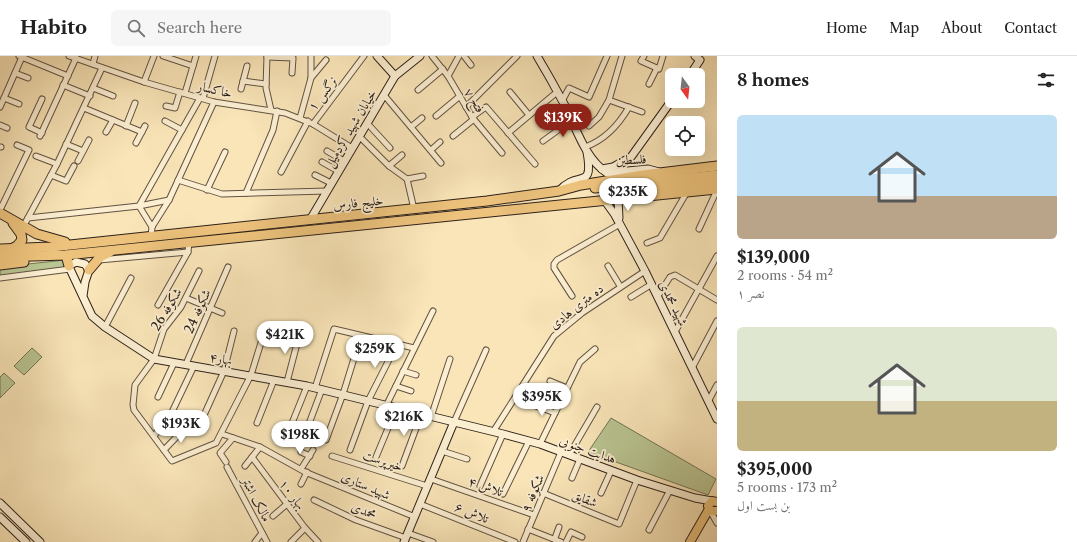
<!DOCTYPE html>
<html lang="en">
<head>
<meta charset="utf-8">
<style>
	body { margin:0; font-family:"Libre Caslon Text",Amiri,serif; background:#f6f6f6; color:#222; height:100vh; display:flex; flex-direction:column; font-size:15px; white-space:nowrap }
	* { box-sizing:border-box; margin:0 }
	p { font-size:13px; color:#767676 }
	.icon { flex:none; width:22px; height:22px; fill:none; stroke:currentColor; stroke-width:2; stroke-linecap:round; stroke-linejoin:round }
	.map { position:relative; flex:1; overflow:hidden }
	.details { display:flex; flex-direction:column; background:#fff; width:360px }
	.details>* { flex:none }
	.needle { width:26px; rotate:165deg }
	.fabs { position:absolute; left:665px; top:12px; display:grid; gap:8px }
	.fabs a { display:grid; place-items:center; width:40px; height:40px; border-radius:6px; background:#fff; box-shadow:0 4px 16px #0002; font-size:20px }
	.price { position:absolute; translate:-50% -34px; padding:0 9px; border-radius:14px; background:#fff; color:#222; font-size:13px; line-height:26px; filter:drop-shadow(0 1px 2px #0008) }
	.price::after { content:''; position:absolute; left:50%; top:24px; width:12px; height:9px; margin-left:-6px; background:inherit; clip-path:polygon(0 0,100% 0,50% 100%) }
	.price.on { background:#8f2418; color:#fff }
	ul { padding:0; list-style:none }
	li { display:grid; align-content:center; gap:8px; height:212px; padding:0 20px }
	li span { display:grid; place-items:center; height:124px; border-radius:6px; color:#555 }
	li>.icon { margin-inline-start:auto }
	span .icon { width:72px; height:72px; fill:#fffc; stroke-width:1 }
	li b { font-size:17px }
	h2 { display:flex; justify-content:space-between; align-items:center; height:48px; padding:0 20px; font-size:17px }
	header { display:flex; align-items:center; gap:24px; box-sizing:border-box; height:56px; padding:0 20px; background:#fff; border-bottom:1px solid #e0e0e0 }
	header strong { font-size:19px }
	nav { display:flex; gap:22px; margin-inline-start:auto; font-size:14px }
	.search { width:280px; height:36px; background:#f6f6f6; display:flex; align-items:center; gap:10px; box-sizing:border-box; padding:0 14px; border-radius:6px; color:#767676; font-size:15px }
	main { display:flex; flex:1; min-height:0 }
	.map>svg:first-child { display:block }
	.green { fill:#b9c592; stroke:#747356 }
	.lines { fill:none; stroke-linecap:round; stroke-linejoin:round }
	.street-casing { stroke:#615242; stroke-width:7 }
	.secondary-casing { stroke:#2e211a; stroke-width:9 }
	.primary-casing { stroke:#2e211a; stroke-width:10 }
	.highway-casing { stroke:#2e211a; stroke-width:11 }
	.street { stroke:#fbeed1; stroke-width:5 }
	.secondary { stroke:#fbeed1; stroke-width:7 }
	.primary { stroke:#ecc27c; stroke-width:8 }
	.highway { stroke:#ecc27c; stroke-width:9 }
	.labels { text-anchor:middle; stroke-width:3.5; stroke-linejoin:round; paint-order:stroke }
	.street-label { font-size:13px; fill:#2e211a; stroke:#fbeed1 }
</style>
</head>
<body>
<header>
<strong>Habito</strong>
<div class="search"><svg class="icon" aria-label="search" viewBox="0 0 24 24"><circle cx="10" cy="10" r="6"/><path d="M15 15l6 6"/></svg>Search here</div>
<nav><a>Home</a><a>Map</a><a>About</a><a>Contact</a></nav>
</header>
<main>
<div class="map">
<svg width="717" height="486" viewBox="0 0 717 486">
	<rect width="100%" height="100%" fill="#f9e5b8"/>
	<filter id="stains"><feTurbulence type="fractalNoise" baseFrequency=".005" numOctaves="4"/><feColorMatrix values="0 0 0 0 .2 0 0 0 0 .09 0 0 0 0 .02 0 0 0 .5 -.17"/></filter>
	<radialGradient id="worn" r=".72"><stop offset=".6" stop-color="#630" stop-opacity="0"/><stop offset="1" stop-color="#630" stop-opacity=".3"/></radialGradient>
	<g class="green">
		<path d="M65 204 67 212 0 220V211Z"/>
		<path d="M32 292 42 301 24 319 14 310Z"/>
		<path d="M4 317 15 327 0 342V321Z"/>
		<path d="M611 362 716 423 708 439 588 396Z"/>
	</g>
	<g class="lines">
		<g class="street-casing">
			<g id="street">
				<path d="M19 0 68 20"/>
				<path d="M69 0 144 26 214 46 285 57 313 68 352 92"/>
				<path d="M163 0 193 10"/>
				<path d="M267 0 266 32 271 54"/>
				<path d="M432 0 448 20 472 61 502 97"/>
				<path d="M464 0 471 9"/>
				<path d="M622 0 609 44 642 56"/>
				<path d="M644 0 641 5 659 13 663 0"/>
				<path d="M267 1 293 2 292 17"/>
				<path d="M93 8 95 0"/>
				<path d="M15 17 28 22"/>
				<path d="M448 20 459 0"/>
				<path d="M311 22 326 4"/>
				<path d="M243 25 266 28"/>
				<path d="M144 26 154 0"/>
				<path d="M649 28 657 12"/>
				<path d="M63 29 90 40"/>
				<path d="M93 32 113 40"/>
				<path d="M241 33 247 10"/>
				<path d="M418 34 443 13"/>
				<path d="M510 36 529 59"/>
				<path d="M185 37 196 0"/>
				<path d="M384 39 441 107"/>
				<path d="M4 42 19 48"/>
				<path d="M203 42 215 0"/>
				<path d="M42 43 29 71 42 77"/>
				<path d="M562 45 569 32 589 41 607 0"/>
				<path d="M166 50 175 52 180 36"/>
				<path d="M0 51 22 1"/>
				<path d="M466 51 517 0"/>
				<path d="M84 52 142 76"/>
				<path d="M436 60 460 40"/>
				<path d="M472 61 486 51 535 108"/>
				<path d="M300 62 311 22V0"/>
				<path d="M165 65 182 74"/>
				<path d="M367 67 390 92"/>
				<path d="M313 68 364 0"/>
				<path d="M0 69 7 72"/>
				<path d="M126 70 135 47"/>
				<path d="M589 70 599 61 609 44"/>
				<path d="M411 71 422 62"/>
				<path d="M106 76 113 64"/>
				<path d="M508 77 557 36"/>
				<path d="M40 80 76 2"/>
				<path d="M359 80 389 110 407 123 414 153"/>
				<path d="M453 80 474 63"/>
				<path d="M543 85 572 64"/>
				<path d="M136 87 145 70"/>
				<path d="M66 88 83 95"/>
				<path d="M0 91H1"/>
				<path d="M585 91C605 84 618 70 629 51"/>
				<path d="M431 94 440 86"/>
				<path d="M327 95 344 105"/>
				<path d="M36 100 57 108"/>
				<path d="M78 105 89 84"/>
				<path d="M322 106 338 115"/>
				<path d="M389 110 402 99"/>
				<path d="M281 116 308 65"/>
				<path d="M51 119 66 125 74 110"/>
				<path d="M315 119 331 127"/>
				<path d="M407 123 423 120"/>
				<path d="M178 124 222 138 327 135"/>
				<path d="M207 134 225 96"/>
				<path d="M246 137 273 74 277 55"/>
				<path d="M0 154 29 94 17 89"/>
				<path d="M28 162 139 150 169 144"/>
				<path d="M23 171 57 108 102 12"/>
				<path d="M152 171 139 150 200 42"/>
				<path d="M699 173 717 134"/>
				<path d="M151 181 152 171 169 144 214 46"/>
				<path d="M647 187 660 182 687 136"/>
				<path d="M99 204 188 196"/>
				<path d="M608 210 620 230"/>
				<path d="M199 215 181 251 164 273 154 303 135 329 133 349 134 354 172 405 216 387 251 319 264 277"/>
				<path d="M0 222 70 213"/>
				<path d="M572 240 554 212V208L557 204 620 168"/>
				<path d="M658 240 670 221 675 219 717 244"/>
				<path d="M631 241 652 228"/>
				<path d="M186 242 222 257"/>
				<path d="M158 249 188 196 189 186"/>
				<path d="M105 271 131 222"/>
				<path d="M675 276 717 200"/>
				<path d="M186 308 228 211"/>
				<path d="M692 312 717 265"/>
				<path d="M403 315 416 319"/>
				<path d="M550 325 567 332"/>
				<path d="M287 326 300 276"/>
				<path d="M396 330 411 335"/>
				<path d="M315 332 334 273 414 292"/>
				<path d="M158 341 174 307"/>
				<path d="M709 344 717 329"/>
				<path d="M386 350 433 255"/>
				<path d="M536 350 555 357"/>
				<path d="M205 357 224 315 234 275"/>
				<path d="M431 361 450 303"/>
				<path d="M454 366 486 294"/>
				<path d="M257 367 274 324"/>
				<path d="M493 376 554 280 582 257 645 215"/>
				<path d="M288 377 307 330"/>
				<path d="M222 378 260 391 305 416 415 461"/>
				<path d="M154 380 171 358 194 310"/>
				<path d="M304 381 322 333"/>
				<path d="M326 384 343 338 361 280"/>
				<path d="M540 388 580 306 595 293"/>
				<path d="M164 394 186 371"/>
				<path d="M350 394 368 345 397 288"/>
				<path d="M442 395 467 403"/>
				<path d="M301 396 310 400"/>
				<path d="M569 399 597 351"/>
				<path d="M332 400 427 430"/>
				<path d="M252 401 305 472 318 486"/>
				<path d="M376 401 396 353"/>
				<path d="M226 406 220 397 233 382"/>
				<path d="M245 410 260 391"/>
				<path d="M402 410 421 359"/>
				<path d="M227 411 267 486"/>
				<path d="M301 413 313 394"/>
				<path d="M572 422 580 403"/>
				<path d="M431 423 534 459"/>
				<path d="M301 428 307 416"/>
				<path d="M480 430 503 378"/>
				<path d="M543 437 619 468 637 424"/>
				<path d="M601 437 611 415"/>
				<path d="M503 438 529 385"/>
				<path d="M314 444 356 464 406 482"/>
				<path d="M420 448 515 486"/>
				<path d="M712 458 717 467"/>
				<path d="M273 460 287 448"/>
				<path d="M528 473 561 486"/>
				<path d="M649 474 670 434"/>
				<path d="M408 477 433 486"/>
				<path d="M555 482 559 471"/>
				<path d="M255 486 262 477"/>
				<path d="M291 486 305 472"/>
				<path d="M523 486 561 396"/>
				<path d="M566 486 571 476 582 481"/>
			</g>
		</g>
		<g class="secondary-casing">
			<g id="secondary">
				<path d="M377 0 395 20"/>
				<path d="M537 0C546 15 555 31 563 46 576 70 584 102 607 117L648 113 659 116"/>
				<path d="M690 19 700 4 695 0"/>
				<path d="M602 113 613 111 631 101 672 44"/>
				<path d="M559 135C578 113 594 136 587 96"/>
				<path d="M618 143 619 162"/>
				<path d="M605 145 615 159 645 215 717 363"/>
				<path d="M310 164 395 20 420 0"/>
				<path d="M83 240 85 226 89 214 85 208 76 206 69 210 70 213 92 260 105 271 154 303 307 330 503 378 540 388 637 424 695 442 712 445"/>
				<path d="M0 447 40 486"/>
				<path d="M0 461 26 486"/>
				<path d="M404 486 454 366"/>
			</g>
		</g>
		<g class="primary-casing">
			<g id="primary">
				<path d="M717 446 712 445 708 450 712 455H717"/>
				<path d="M690 486 709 453"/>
			</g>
		</g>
		<g class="highway-casing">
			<g id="highway">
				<path d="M595 132 717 119"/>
				<path d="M627 137 717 126"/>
				<path d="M0 157 37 178 65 186"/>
				<path d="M0 193 51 191 487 145 559 135 581 129 643 119 717 110"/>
				<path d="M11 193 17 190 22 184 21 178 13 167"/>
				<path d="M66 199 69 210"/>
				<path d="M0 201 66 199 717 133"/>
				<path d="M0 209 24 206"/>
				<path d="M89 214 100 201 110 196"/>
			</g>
		</g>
		<use href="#street" class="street"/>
		<use href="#secondary" class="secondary"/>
		<use href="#primary" class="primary"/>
		<use href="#highway" class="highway"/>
	</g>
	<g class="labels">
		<g class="street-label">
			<text transform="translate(215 33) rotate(13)" y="5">خاکسار</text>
			<text transform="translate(322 37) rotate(-53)" y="5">نرگس ۱</text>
			<text transform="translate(475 44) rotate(58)" y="5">فتح ۷</text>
			<text transform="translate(350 72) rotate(-59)" y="5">خیابان شهید کردمیل</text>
			<text transform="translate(631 103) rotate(-3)" y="5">فلسطین</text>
			<text transform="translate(358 146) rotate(-6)" y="5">خلیج فارس</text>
			<text transform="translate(674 247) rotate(64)" y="5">شهید محمدی</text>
			<text transform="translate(576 250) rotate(-38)" y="5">ده متری هادی</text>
			<text transform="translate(166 253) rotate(-59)" y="5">شکوفه 26</text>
			<text transform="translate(197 255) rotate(-66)" y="5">شکوفه 24</text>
			<text transform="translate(221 302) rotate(9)" y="5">بهار۴</text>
			<text transform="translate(588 393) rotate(20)" y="5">هدایت جنوبی</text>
			<text transform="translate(383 404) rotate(18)" y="5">خیرپرست</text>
			<text transform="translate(366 429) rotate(23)" y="5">شهید ستاری</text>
			<text transform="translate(486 430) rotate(19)" y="5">تلاش ۴</text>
			<text transform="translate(532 437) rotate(-67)" y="5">شکوفه ۹</text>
			<text transform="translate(293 438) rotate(53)" y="5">بهار ۱۰</text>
			<text transform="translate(585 442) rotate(22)" y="5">شقایق</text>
			<text transform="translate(257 443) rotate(62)" y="5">مالک اشتر</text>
			<text transform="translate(364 454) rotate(22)" y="5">محمدی</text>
			<text transform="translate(472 456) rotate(22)" y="5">تلاش ۶</text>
		</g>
	</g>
	<rect width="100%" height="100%" filter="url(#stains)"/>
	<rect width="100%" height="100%" fill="url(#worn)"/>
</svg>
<div class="fabs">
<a><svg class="needle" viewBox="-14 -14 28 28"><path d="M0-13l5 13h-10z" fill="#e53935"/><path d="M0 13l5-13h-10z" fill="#767676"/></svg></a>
<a><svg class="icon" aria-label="locate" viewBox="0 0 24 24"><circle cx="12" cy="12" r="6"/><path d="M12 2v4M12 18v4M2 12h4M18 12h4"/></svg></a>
</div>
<b class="price on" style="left:563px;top:82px">$139K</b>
<b class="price" style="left:628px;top:156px">$235K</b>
<b class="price" style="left:285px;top:299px">$421K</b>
<b class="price" style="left:375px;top:313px">$259K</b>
<b class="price" style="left:542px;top:361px">$395K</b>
<b class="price" style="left:404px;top:381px">$216K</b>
<b class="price" style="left:181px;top:388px">$193K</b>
<b class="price" style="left:300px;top:399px">$198K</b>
</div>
<section class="details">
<h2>8 homes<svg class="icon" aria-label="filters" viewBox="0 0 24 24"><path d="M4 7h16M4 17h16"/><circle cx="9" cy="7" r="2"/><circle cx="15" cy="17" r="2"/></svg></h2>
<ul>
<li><span style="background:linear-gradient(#bfe0f5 65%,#b9a48a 0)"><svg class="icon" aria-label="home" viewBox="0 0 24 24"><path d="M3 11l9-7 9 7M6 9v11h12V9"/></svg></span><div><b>$139,000</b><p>2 rooms · 54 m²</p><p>نصر ۱</p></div></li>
<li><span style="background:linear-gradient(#dfe7d0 60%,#c2b280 0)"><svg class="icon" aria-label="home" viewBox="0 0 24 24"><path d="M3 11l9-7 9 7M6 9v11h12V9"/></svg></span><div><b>$395,000</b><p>5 rooms · 173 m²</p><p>بن بست اول</p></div></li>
</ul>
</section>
</main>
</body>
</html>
